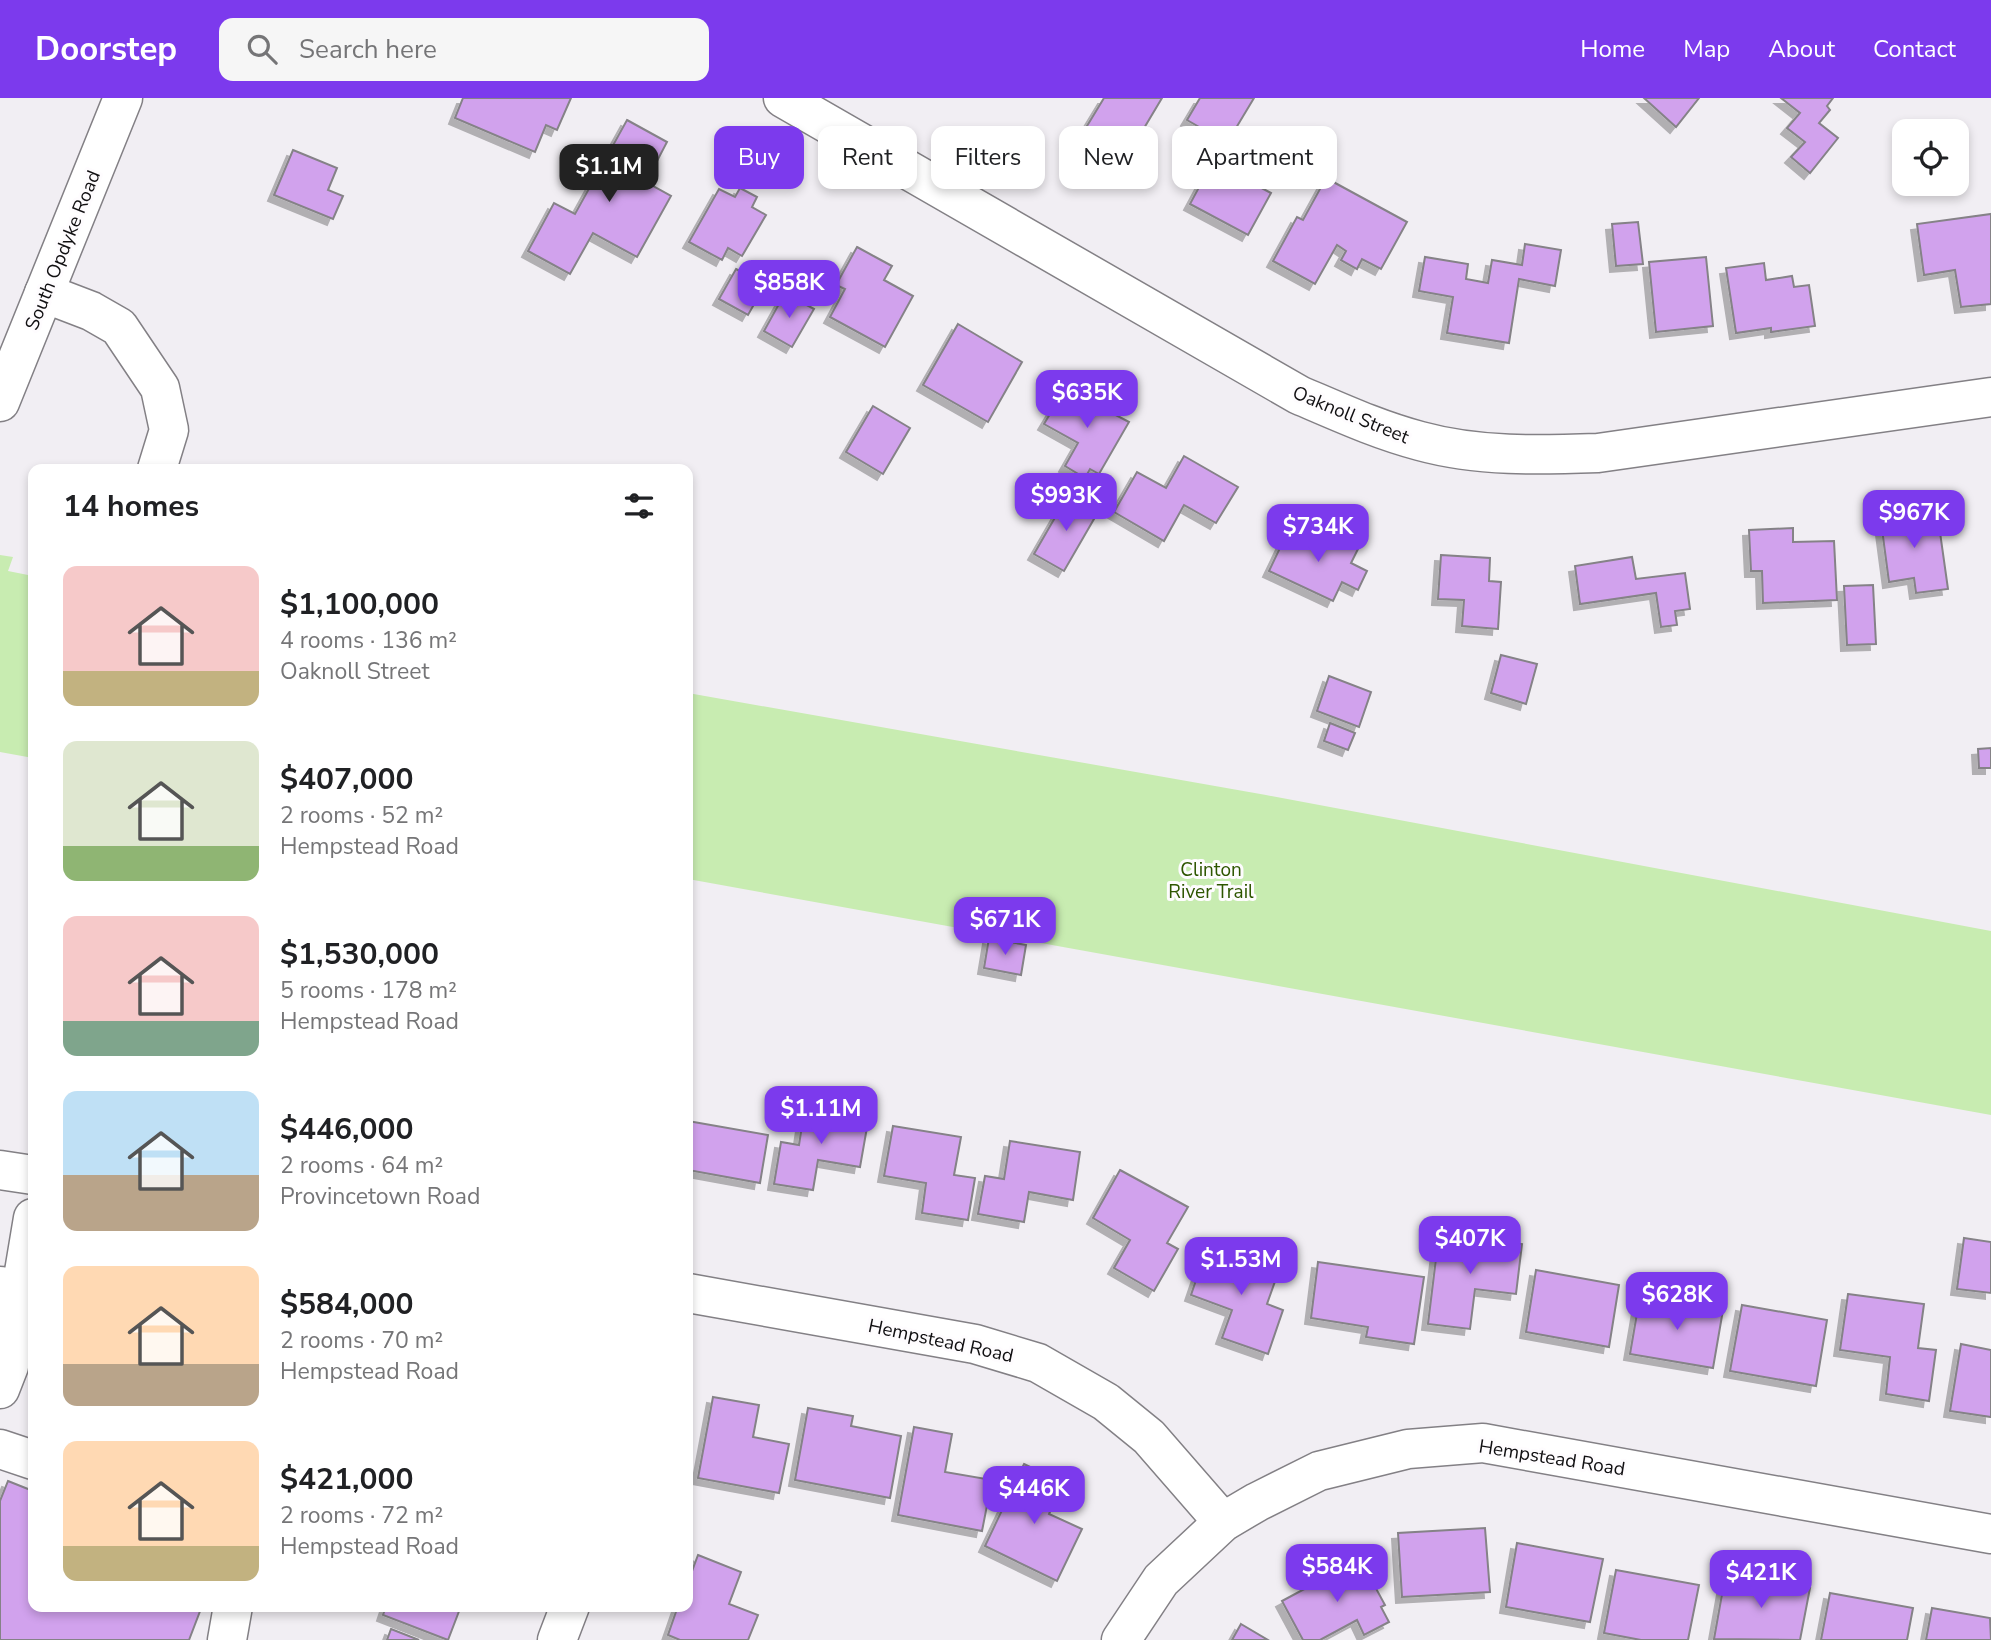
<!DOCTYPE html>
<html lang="en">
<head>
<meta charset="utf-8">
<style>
	body { margin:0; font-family:"Nunito Sans",sans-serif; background:#f6f6f6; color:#202124; height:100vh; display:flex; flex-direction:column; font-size:26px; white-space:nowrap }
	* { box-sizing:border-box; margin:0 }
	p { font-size:23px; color:#757577 }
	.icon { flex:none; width:38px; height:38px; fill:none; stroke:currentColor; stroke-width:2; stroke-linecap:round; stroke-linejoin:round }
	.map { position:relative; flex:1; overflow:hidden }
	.drawer { position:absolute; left:28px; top:366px; width:665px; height:1148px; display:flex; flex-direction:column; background:#fff; border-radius:14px; box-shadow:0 4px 10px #0003 }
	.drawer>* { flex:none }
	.hud { position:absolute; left:714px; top:28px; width:665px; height:63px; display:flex; gap:14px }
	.controls { position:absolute; left:1892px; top:21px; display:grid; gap:14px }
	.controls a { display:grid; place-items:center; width:77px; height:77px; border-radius:14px; background:#fff; box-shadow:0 4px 10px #0003; font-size:35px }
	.price { position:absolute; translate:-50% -60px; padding:0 16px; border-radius:14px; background:#7c3aed; color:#fff; font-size:23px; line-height:46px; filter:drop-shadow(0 2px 4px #0008) }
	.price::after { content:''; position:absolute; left:50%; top:42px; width:21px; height:16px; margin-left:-10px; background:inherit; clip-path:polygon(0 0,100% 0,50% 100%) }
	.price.active { background:#222; color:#fff }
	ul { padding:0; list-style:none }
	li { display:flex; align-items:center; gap:21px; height:175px; padding:0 35px }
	li span { display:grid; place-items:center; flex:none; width:196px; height:140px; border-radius:14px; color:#555 }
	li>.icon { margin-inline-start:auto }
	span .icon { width:84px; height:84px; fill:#fffc; stroke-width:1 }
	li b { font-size:30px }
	h2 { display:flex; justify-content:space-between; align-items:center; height:84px; padding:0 35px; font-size:30px }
	.chip { padding:0 24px; border-radius:14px; background:#fff; box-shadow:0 4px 10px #0003; font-size:24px; line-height:63px }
	.chip.active { background:#7c3aed; color:#fff }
	header { display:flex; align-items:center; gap:42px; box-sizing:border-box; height:98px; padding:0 35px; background:#7c3aed; color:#fff }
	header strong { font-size:33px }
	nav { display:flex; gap:38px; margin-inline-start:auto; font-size:24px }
	.search { width:490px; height:63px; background:#f6f6f6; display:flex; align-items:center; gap:18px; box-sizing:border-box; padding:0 24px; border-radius:14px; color:#757577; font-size:26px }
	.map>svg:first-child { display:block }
	.green { fill:#c8ecb1 }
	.building { fill:#d1a2ed; stroke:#858287; stroke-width:2; filter:url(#shadow) }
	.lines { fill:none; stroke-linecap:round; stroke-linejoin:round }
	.minor-casing { stroke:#838085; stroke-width:41 }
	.major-casing { stroke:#838085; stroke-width:41 }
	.minor { stroke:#fff; stroke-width:38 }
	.major { stroke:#fff; stroke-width:38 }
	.labels { text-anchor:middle; stroke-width:6; stroke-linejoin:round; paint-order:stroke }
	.street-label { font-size:19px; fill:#111012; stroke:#fefcfe }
	.park-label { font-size:19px; fill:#2e5600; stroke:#fefcfe }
</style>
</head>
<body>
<header>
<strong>Doorstep</strong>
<div class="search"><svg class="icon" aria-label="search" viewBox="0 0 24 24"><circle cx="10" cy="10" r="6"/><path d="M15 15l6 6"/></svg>Search here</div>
<nav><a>Home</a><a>Map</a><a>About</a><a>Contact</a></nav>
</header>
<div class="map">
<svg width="1991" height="1542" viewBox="0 0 1991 1542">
	<defs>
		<filter id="shadow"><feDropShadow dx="-6" dy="6" stdDeviation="0" flood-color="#0004"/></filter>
	</defs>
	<rect width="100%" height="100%" fill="#f1eef3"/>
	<g class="green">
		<path d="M0 457 13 459 8 473 33 478V660L0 654Z"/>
		<path d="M688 595 1266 697 1991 833V1017L688 781Z"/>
	</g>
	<g class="building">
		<path d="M463 0H571L557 32 546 27 535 54 455 20Z"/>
		<path d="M1104 0H1162L1116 77 1073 51Z"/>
		<path d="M1200 0H1254L1227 45 1187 22Z"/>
		<path d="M1644 0H1699L1676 29Z"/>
		<path d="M1781 0H1833L1827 8 1830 12 1819 25 1838 40 1810 75 1791 59 1805 44 1787 30 1800 15Z"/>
		<path d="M627 22 667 44 646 84 671 98 637 159 593 135 570 176 528 153 554 105 575 116Z"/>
		<path d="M1220 50 1244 63 1237 77 1271 95 1248 137 1190 106Z"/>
		<path d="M293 52 337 70 328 92 343 98 333 121 274 97Z"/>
		<path d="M1326 80 1407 124 1381 171 1362 161 1357 171 1341 162 1346 153 1337 147 1315 186 1273 163 1297 119 1303 122Z"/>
		<path d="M740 90 757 99 752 109 766 117 742 158 728 150 722 162 689 144 719 91 735 99Z"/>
		<path d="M1991 116V206L1961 209 1955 172 1924 177 1917 126Z"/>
		<path d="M1638 124 1643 166 1616 168 1612 126Z"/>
		<path d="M1525 146 1561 152 1555 188 1519 181 1509 245 1447 235 1453 199 1419 193 1425 159 1468 166 1466 181 1488 185 1492 162 1522 167Z"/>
		<path d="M857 149 892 168 884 182 913 198 885 249 830 219 845 191 836 187Z"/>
		<path d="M1706 159 1713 228 1656 234 1649 164Z"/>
		<path d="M1764 165 1766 182 1792 178 1794 189 1809 187 1815 228 1771 234V230L1736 235 1726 170Z"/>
		<path d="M736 171 765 187 748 217 719 201Z"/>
		<path d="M785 195 814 211 792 249 764 233Z"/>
		<path d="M958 226 1022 264 988 324 923 287Z"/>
		<path d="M1066 289 1090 302 1094 295 1114 306 1110 314 1129 324 1099 376 1090 371 1085 380 1065 368 1078 345 1044 326Z"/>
		<path d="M873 308 910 330 883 376 846 354Z"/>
		<path d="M1184 358 1238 389 1216 425 1184 407 1164 443 1114 414 1137 374 1166 390Z"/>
		<path d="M1068 397 1098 414 1064 473 1034 456Z"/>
		<path d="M1919 411 1921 422 1938 420 1948 491 1916 495 1914 480 1889 484 1880 416Z"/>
		<path d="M1793 430V444L1834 443 1837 502 1763 505 1762 473H1751L1749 432Z"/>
		<path d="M1289 431 1316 444 1321 433 1358 451 1351 465 1367 473 1358 492 1342 484 1333 503 1269 473Z"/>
		<path d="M1441 457 1490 460 1489 483 1501 484 1498 531 1462 528 1464 502 1438 501Z"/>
		<path d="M1632 459 1636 481 1685 475 1690 511 1675 513 1677 527 1661 529 1656 495 1580 506 1575 468Z"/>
		<path d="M1873 487 1876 546 1847 547 1844 488Z"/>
		<path d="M1501 557 1537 566 1526 606 1491 595Z"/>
		<path d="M1329 578 1371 594 1359 629 1317 613Z"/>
		<path d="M1330 625 1355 635 1348 652 1324 643Z"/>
		<path d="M1991 650V670H1979L1978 651Z"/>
		<path d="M989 840 1026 847 1021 877 984 870Z"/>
		<path d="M805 1008 869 1018 860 1069 818 1062 813 1092 774 1086 781 1044 799 1047Z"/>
		<path d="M688 1023 768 1037 760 1085 688 1072Z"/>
		<path d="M893 1028 961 1039 954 1077 975 1080 968 1122 922 1115 926 1085 884 1078Z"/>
		<path d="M1010 1043 1080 1054 1073 1102 1029 1094 1024 1124 978 1116 985 1078 1004 1081Z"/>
		<path d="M1120 1072 1188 1109 1167 1145 1178 1151 1154 1193 1114 1170 1130 1142 1093 1120Z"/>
		<path d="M1439 1136 1522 1146 1516 1196 1475 1191 1470 1231 1428 1226Z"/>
		<path d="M1964 1140 1991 1144V1195L1957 1191Z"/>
		<path d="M1208 1147 1279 1172 1267 1206 1283 1212 1268 1256 1222 1240 1232 1212 1191 1197Z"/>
		<path d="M1318 1164 1424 1179 1414 1246 1366 1239 1368 1229 1311 1220Z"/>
		<path d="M1536 1172 1619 1187 1609 1249 1526 1234Z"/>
		<path d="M1848 1196 1924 1206 1918 1250 1936 1252 1929 1303 1886 1296 1890 1259 1840 1252Z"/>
		<path d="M1640 1198 1723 1212 1713 1270 1630 1256Z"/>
		<path d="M1742 1207 1827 1222 1816 1288 1730 1273Z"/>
		<path d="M1961 1246 1991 1252V1319L1950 1313Z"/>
		<path d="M713 1299 759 1307 753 1339 789 1346 779 1395 698 1380Z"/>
		<path d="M808 1310 853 1318 851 1328 901 1338 890 1400 795 1382Z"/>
		<path d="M914 1329 952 1336 945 1374 992 1382 982 1433 898 1417Z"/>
		<path d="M1024 1366 1063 1385 1049 1416 1082 1431 1057 1483 985 1448Z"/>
		<path d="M8 1383 33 1393V1508H202L189 1542H0V1403Z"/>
		<path d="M1485 1430 1490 1494 1402 1499 1398 1435Z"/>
		<path d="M1517 1445 1603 1461 1590 1524 1506 1509Z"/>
		<path d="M698 1457 741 1474 729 1506 758 1517 748 1542H680L668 1537 678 1508H688V1484Z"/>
		<path d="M1360 1461 1385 1507 1381 1509 1389 1524 1364 1537 1357 1522 1320 1542H1303L1282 1503Z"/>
		<path d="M1616 1472 1699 1487 1688 1542H1641L1604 1535Z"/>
		<path d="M1726 1474 1810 1490 1800 1542 1714 1541Z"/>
		<path d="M1830 1495 1913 1510 1907 1542H1821Z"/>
		<path d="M386 1508H461L448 1542 383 1517Z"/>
		<path d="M1932 1510 1990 1520 1991 1542H1926Z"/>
		<path d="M1241 1526 1268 1542H1232Z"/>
		<path d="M391 1531 419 1542H387Z"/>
	</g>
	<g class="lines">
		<g class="minor-casing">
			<g id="minor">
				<path d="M783 0 1299 297C1339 314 1378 332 1420 343 1478 359 1539 357 1598 355L1991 299"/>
				<path d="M44 195 91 213 119 229 160 290 169 332 157 371"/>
				<path d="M0 1072 33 1077"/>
				<path d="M0 1188 21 1192 33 1120"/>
				<path d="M688 1195 975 1246 1038 1265 1106 1304 1149 1339 1223 1424"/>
				<path d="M0 1291 9 1268 21 1192"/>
				<path d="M0 1351 33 1362"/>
				<path d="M227 1542 233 1508"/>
				<path d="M557 1542 570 1508"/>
				<path d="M1121 1542 1161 1482 1223 1424 1257 1404 1319 1373 1408 1351 1483 1345 1991 1436"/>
			</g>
		</g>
		<g class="major-casing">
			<path id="major" d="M0 304 123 0"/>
		</g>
		<use href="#minor" class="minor"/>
		<use href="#major" class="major"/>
	</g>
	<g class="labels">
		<g class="street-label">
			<text transform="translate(62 152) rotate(-68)" y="7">South Opdyke Road</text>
			<text transform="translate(1351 316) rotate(22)" y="7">Oaknoll Street</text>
			<text transform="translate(941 1242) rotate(12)" y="7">Hempstead Road</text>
			<text transform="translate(1552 1359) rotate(9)" y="7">Hempstead Road</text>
		</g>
		<g class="park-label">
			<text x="1211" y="778">Clinton<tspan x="1211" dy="22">River Trail</tspan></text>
		</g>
	</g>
</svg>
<div class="controls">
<a><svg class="icon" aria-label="locate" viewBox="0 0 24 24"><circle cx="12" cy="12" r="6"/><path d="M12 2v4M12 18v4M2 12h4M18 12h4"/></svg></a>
</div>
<b class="price active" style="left:609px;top:106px">$1.1M</b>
<b class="price" style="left:789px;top:222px">$858K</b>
<b class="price" style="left:1087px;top:332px">$635K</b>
<b class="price" style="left:1066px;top:435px">$993K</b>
<b class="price" style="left:1914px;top:452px">$967K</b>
<b class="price" style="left:1318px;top:466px">$734K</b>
<b class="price" style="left:1005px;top:859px">$671K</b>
<b class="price" style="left:821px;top:1048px">$1.11M</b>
<b class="price" style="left:1470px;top:1178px">$407K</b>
<b class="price" style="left:1241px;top:1199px">$1.53M</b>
<b class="price" style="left:1677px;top:1234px">$628K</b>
<b class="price" style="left:1034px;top:1428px">$446K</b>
<b class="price" style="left:1337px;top:1506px">$584K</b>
<b class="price" style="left:1761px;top:1512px">$421K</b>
<div class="hud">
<a class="chip active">Buy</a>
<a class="chip">Rent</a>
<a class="chip">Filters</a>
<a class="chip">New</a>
<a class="chip">Apartment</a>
</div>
<section class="drawer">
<h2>14 homes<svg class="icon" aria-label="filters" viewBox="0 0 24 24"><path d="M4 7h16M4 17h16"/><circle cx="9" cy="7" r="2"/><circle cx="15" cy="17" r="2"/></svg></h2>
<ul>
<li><span style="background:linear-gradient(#f6c9c9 75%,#c2b280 0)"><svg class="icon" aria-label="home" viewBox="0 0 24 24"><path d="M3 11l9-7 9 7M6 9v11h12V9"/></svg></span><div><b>$1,100,000</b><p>4 rooms · 136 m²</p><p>Oaknoll Street</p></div></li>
<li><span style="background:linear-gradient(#dfe7d0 75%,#8fb573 0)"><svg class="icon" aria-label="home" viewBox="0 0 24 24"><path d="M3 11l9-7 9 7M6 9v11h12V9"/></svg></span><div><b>$407,000</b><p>2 rooms · 52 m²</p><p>Hempstead Road</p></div></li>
<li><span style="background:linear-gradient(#f6c9c9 75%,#7fa58c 0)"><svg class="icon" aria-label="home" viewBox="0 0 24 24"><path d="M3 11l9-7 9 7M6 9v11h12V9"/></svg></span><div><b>$1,530,000</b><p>5 rooms · 178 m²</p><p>Hempstead Road</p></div></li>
<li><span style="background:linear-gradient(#bfe0f5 60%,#b9a48a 0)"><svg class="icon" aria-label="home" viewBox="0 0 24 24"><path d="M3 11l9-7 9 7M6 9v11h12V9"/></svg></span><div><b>$446,000</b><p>2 rooms · 64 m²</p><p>Provincetown Road</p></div></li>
<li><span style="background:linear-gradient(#ffd9b3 70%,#b9a48a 0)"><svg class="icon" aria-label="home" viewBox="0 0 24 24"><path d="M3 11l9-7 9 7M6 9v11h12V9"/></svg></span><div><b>$584,000</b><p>2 rooms · 70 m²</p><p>Hempstead Road</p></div></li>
<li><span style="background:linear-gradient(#ffd9b3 75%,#c2b280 0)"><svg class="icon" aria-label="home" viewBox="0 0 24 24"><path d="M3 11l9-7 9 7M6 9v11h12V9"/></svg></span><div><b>$421,000</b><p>2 rooms · 72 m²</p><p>Hempstead Road</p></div></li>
</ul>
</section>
</div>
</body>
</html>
